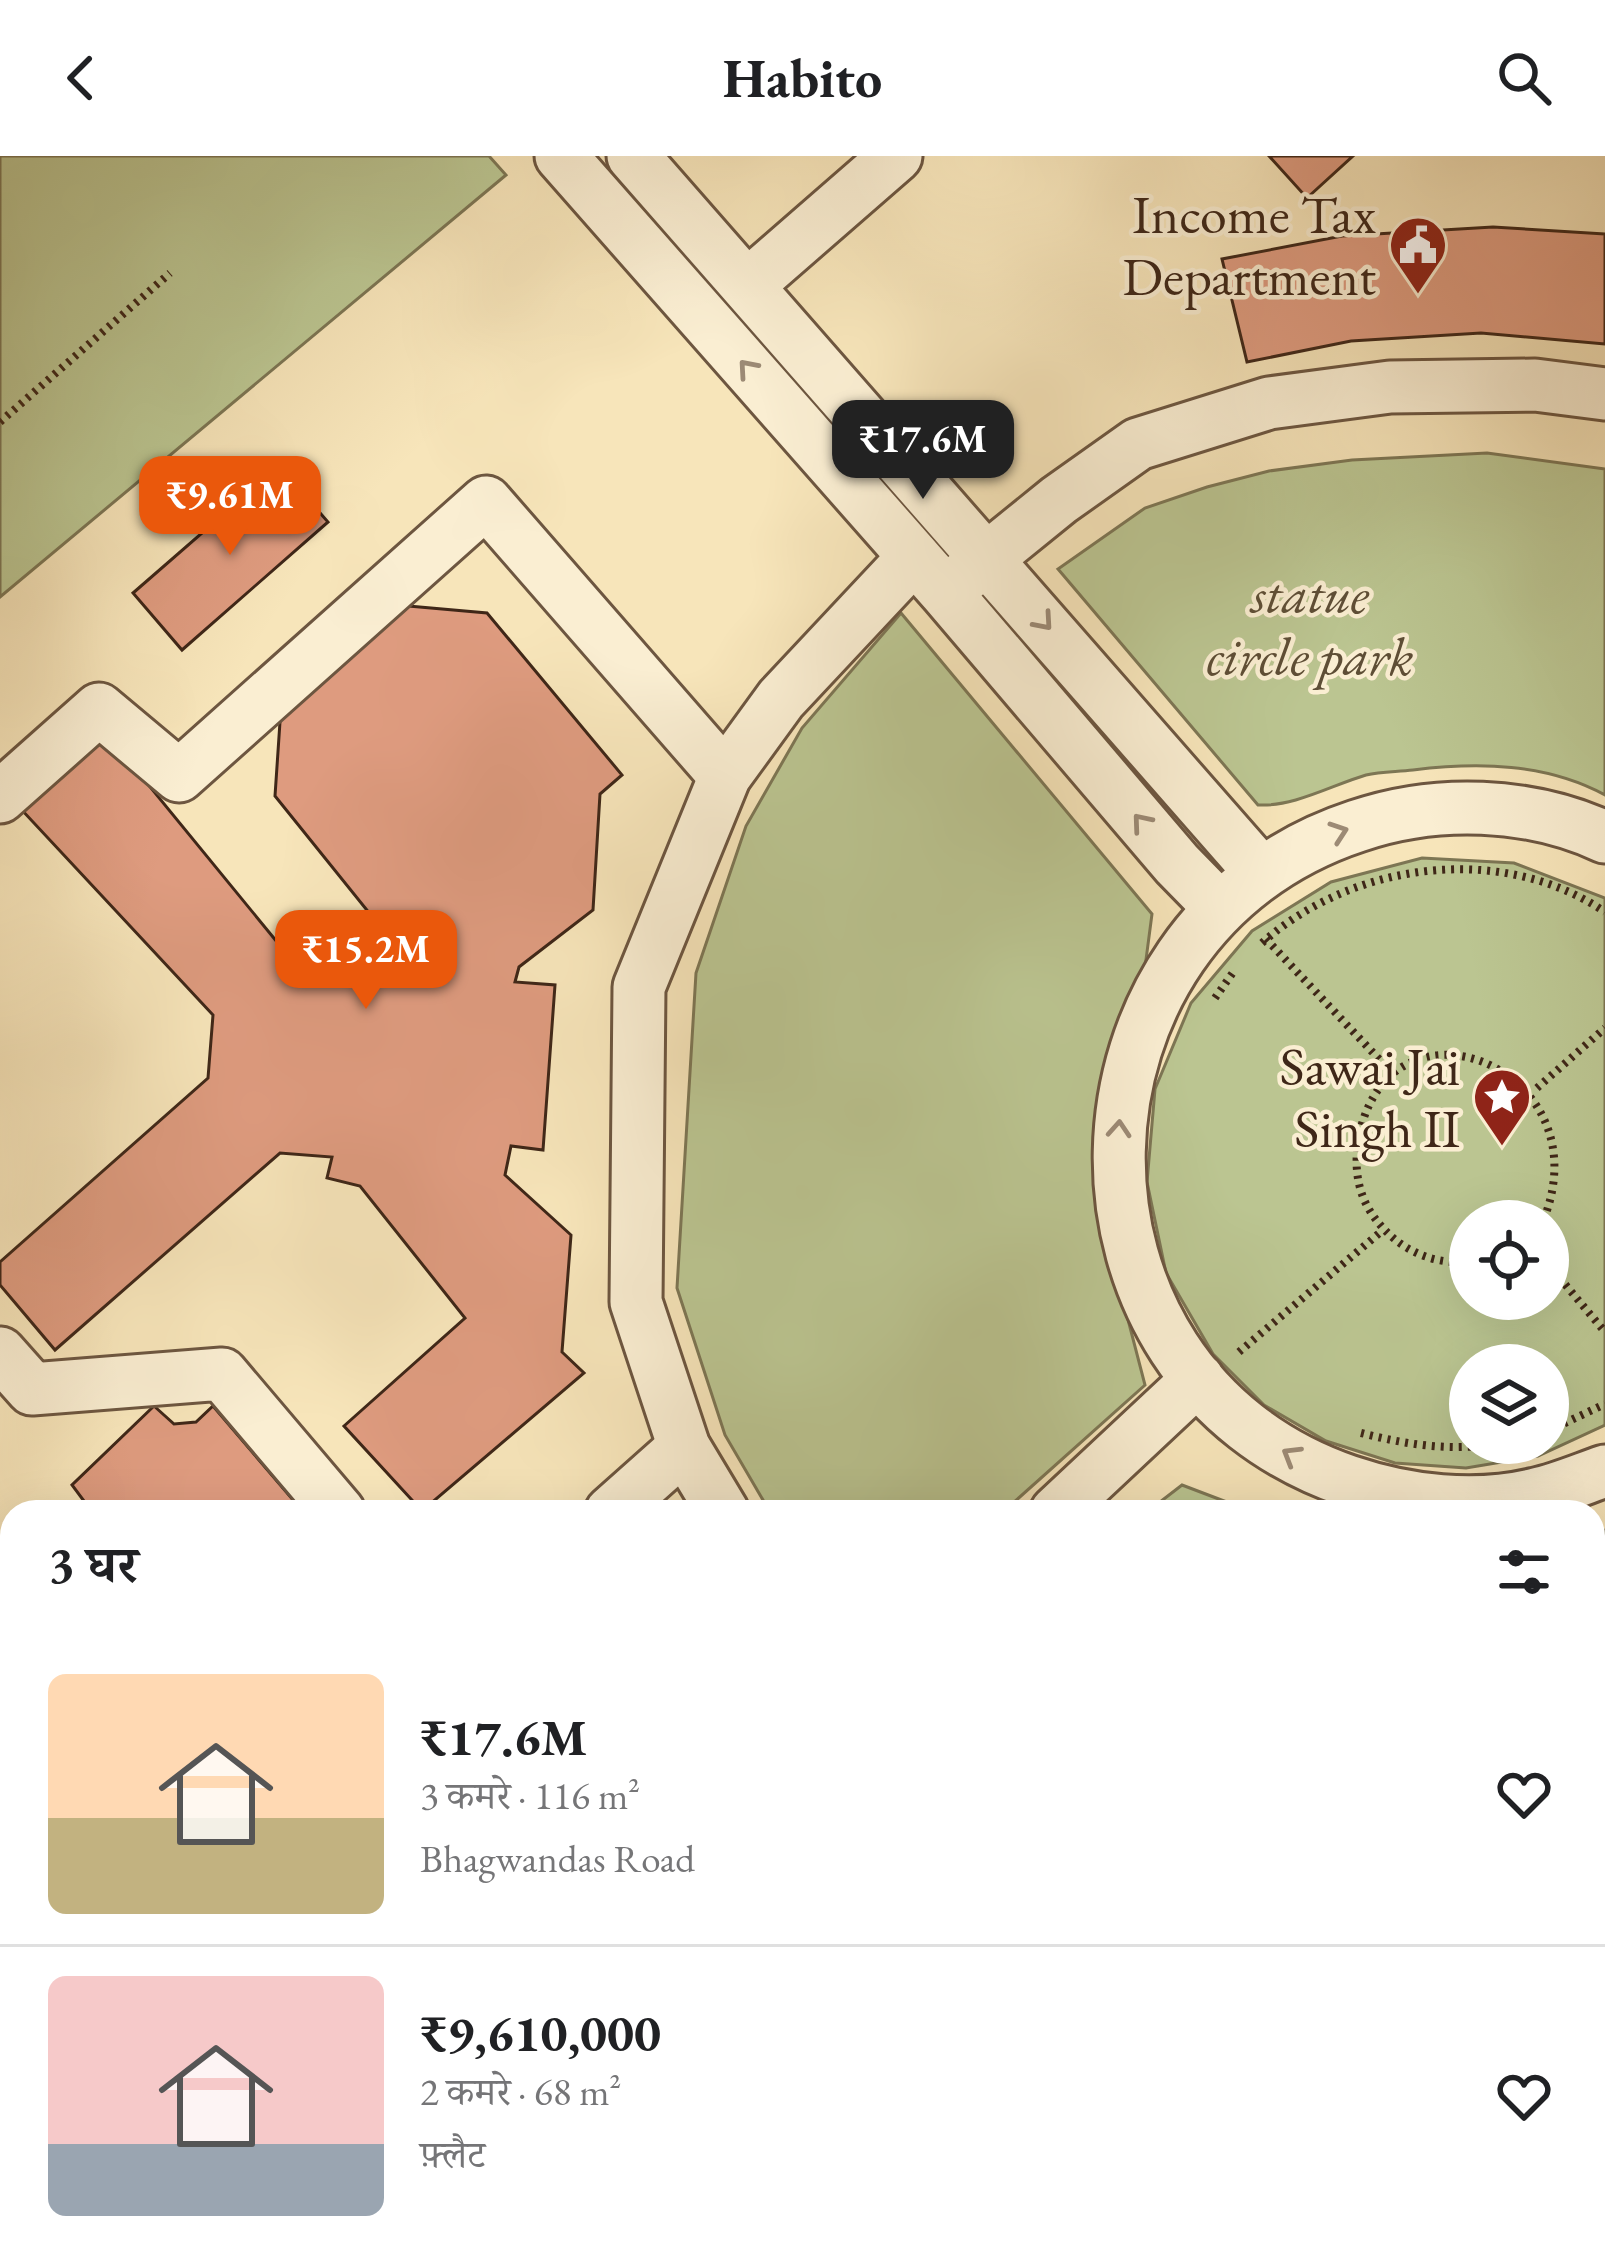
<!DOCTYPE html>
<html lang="hi">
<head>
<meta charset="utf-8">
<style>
	body { margin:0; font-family:"EB Garamond","Noto Serif Devanagari",serif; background:#f6f6f6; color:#202124; height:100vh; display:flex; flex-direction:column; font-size:45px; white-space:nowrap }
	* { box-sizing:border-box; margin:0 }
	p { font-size:39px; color:#757577 }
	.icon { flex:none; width:66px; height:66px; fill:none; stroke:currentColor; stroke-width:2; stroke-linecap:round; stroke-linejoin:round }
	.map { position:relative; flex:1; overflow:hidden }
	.drawer { position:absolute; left:0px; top:1344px; width:1605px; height:768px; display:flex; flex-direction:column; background:#fff; border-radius:36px 36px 0 0; box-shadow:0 12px 48px #0002 }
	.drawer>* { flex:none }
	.buttons { position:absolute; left:1449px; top:1044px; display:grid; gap:24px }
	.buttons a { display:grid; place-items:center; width:120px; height:120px; border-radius:50%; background:#fff; box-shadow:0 12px 48px #0002; font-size:60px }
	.price { position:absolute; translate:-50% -102px; padding:0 27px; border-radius:24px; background:#ea580c; color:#fff; font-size:39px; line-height:78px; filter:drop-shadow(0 3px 6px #0008) }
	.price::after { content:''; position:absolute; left:50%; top:72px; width:36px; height:27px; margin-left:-18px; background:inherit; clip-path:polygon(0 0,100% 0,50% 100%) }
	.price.current { background:#222; color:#fff }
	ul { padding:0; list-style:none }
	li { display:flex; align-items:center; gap:36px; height:300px; padding:0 48px }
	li+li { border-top:3px solid #e0e0e0 }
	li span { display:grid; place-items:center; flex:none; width:336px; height:240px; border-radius:18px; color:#555 }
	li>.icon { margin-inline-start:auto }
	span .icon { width:144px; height:144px; fill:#fffc; stroke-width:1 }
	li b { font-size:51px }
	h2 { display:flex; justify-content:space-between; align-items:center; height:144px; padding:0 48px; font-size:51px }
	header { display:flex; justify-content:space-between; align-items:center; height:156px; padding:0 48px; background:#fff; font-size:54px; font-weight:700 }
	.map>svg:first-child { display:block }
	.green { fill:#bbc591; stroke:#7d7654; stroke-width:3; fill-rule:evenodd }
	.building { fill:#de9b7f; stroke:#3f2718; stroke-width:3 }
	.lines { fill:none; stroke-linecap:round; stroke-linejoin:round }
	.minor-casing { stroke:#6d5640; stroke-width:57 }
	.path { stroke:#3f2718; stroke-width:8; stroke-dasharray:3 6; stroke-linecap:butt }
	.minor { stroke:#faeed2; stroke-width:51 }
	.oneway { stroke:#9c8a75 }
	.labels { text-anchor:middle; stroke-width:9; stroke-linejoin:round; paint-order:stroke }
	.poi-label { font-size:54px; fill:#3f2718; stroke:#faeed2; text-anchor:end }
	.park-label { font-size:54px; font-style:italic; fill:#5e4e36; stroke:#faeed2 }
</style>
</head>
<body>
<header><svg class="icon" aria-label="back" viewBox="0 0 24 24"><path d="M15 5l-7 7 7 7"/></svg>Habito<svg class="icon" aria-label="search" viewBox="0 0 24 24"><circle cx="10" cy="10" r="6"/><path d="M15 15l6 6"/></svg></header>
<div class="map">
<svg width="1605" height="2112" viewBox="0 0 1605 2112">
	<rect width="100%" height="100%" fill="#f7e5ba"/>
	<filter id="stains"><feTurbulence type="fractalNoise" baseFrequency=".00167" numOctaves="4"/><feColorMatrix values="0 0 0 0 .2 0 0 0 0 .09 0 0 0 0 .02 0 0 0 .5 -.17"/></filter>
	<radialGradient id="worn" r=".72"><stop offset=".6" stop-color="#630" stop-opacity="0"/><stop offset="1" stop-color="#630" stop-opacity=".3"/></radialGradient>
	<g class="green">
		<path d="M0 0H489L506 19 0 441Z"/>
		<path d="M1487 297 1605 313V639C1546 607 1478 606 1413 614 1397 616 1381 615 1366 619 1332 629 1294 651 1258 649L1058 413 1145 352 1207 331 1269 315 1352 304Z"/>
		<path d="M901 457 1152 758 1144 819 1099 965V1052L1145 1229 1003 1356H770L725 1279 677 1132 696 817 746 670 802 572Z"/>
		<path d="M1422 702 1514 707 1605 742V1269L1538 1300 1466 1312 1395 1307 1326 1285 1264 1249 1213 1198 1166 1117 1147 1026 1155 933 1191 847 1252 775 1331 726ZM1470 1065H1548V1143H1470ZM1470 1209H1548V1287H1470Z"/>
		<path d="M1182 1329 1253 1356H1147Z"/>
		<path d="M1605 1374V1478L1593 1483V1379Z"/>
		<path d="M0 1502 12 1516V2068L0 2078Z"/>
	</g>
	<g class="building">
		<path d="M1269 0H1353L1307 42Z"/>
		<path d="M1493 71 1605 78V188L1481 177 1351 185 1247 206 1222 103 1342 80Z"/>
		<path d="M279 310 328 366 182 494 133 437Z"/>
		<path d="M397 449 487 457 622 619 600 638 593 754 519 811 515 826 555 829 543 994 511 990 505 1019 571 1079 562 1196 584 1217 422 1355 344 1270 465 1162 360 1030 327 1022 332 1001 280 997 55 1194 0 1129V1106L208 922 213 859 19 651 106 577 291 803 343 808 346 777 387 779 275 640 281 551Z"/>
		<path d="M154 1250 174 1268 196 1266 213 1250 294 1345 281 1356H84V1345L72 1329Z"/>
		<path d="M517 2100H752L747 2112H512Z"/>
		<path d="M1037 2100H1088L1118 2112H1032Z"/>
		<path d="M1234 2100H1321L1318 2112H1254L1232 2107Z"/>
		<path d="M1337 2100H1385L1384 2112H1335Z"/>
	</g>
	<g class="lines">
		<g class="minor-casing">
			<g id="minor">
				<path d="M561 0 946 437 1177 708 1220 752"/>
				<path d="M633 0 1261 717"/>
				<path d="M748 129 896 0"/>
				<path d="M964 421 1059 344 1138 288 1269 247 1390 231 1535 229 1605 238"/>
				<path d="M0 641 99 553 179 620 486 346 725 620"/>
				<path d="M1605 681C1529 646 1436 643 1357 670 1047 772 1036 1218 1348 1325 1407 1345 1475 1353 1536 1338 1559 1333 1582 1323 1605 1315"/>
				<path d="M0 1197 32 1233 222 1218 339 1356"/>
				<path d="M611 1356 684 1291"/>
				<path d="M723 1356 684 1291 636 1146 639 831 725 620 781 543 914 401"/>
				<path d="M1056 1356 1198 1223"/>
				<path d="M186 2112 200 2100"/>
			</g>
		</g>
		<g class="path">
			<path d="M0 266 170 117"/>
			<path d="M1266 783 1394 919"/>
			<path d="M1262 787C1352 706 1502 686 1605 756"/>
			<path d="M1215 842 1234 815"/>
			<path d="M1537 932 1605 872"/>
			<path d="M1470 1106C1428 1109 1393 1091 1370 1055 1355 1031 1354 1002 1360 975 1396 827 1605 915 1543 1065"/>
			<path d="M1548 1108 1605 1176"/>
			<path d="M1239 1196 1383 1074"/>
			<path d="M1548 1275 1605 1248"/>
			<path d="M1361 1277C1408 1289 1454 1296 1502 1287"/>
			<path d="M0 1483 12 1496"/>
			<path d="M0 1560 12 1578"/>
			<path d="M0 1777 12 1756"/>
			<path d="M0 2077 12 2067"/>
		</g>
		<use href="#minor" class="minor"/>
	</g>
	<defs><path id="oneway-chevron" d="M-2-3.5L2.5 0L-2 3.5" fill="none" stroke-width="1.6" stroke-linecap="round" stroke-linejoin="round" transform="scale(3)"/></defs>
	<g class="oneway">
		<use href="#oneway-chevron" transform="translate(747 212) rotate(-131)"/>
		<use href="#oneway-chevron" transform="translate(1044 466) rotate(49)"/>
		<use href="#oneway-chevron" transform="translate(1141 666) rotate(-130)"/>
		<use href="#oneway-chevron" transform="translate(1339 676) rotate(-19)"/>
		<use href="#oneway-chevron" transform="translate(1119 973) rotate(-86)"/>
		<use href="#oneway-chevron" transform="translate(1291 1299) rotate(-149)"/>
	</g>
	<defs>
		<g id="civic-pin" transform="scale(3)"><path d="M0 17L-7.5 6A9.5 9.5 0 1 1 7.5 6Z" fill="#8f2418" stroke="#faeed2"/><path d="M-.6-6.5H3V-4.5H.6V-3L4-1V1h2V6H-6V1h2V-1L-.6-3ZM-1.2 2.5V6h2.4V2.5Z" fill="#fff"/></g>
		<g id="sight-pin" transform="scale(3)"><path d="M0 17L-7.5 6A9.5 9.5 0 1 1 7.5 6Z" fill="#8f2418" stroke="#faeed2"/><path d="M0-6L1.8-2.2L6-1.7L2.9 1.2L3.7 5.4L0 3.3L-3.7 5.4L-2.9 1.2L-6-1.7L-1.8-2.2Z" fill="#fff"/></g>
	</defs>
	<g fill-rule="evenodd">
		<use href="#civic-pin" x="1418" y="89"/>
		<use href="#sight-pin" x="1502" y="941"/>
	</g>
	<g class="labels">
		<g class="poi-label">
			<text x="1376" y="77">Income Tax<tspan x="1376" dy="62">Department</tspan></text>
			<text x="1460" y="929">Sawai Jai<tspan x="1460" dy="62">Singh II</tspan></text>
		</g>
		<g class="park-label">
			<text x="1310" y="457">statue<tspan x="1310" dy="62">circle park</tspan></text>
		</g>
	</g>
	<rect width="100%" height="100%" filter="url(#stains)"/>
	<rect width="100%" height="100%" fill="url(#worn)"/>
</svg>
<div class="buttons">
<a><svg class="icon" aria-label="locate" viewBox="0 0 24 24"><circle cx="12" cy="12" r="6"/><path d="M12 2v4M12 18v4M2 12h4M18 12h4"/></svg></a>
<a><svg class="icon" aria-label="layers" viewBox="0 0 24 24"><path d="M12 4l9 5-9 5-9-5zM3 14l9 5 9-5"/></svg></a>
</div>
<b class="price current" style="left:923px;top:346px">₹17.6M</b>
<b class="price" style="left:230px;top:402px">₹9.61M</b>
<b class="price" style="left:366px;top:856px">₹15.2M</b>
<section class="drawer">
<h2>3 घर<svg class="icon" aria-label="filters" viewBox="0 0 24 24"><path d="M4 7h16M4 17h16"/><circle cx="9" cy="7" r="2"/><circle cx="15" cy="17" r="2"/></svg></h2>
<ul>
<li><span style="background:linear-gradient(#ffd9b3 60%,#c2b280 0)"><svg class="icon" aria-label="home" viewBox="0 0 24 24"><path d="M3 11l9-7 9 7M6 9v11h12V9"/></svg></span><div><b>₹17.6M</b><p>3 कमरे · 116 m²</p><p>Bhagwandas Road</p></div><svg class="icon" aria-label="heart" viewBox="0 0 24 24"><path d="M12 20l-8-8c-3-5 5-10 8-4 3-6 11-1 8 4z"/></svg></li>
<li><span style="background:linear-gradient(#f6c9c9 70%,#9aa5b1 0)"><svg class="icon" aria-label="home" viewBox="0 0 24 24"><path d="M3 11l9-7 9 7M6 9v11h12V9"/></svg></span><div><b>₹9,610,000</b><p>2 कमरे · 68 m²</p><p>फ़्लैट</p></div><svg class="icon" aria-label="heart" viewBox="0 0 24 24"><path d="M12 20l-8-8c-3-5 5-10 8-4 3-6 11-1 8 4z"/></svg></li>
</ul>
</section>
</div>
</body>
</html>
